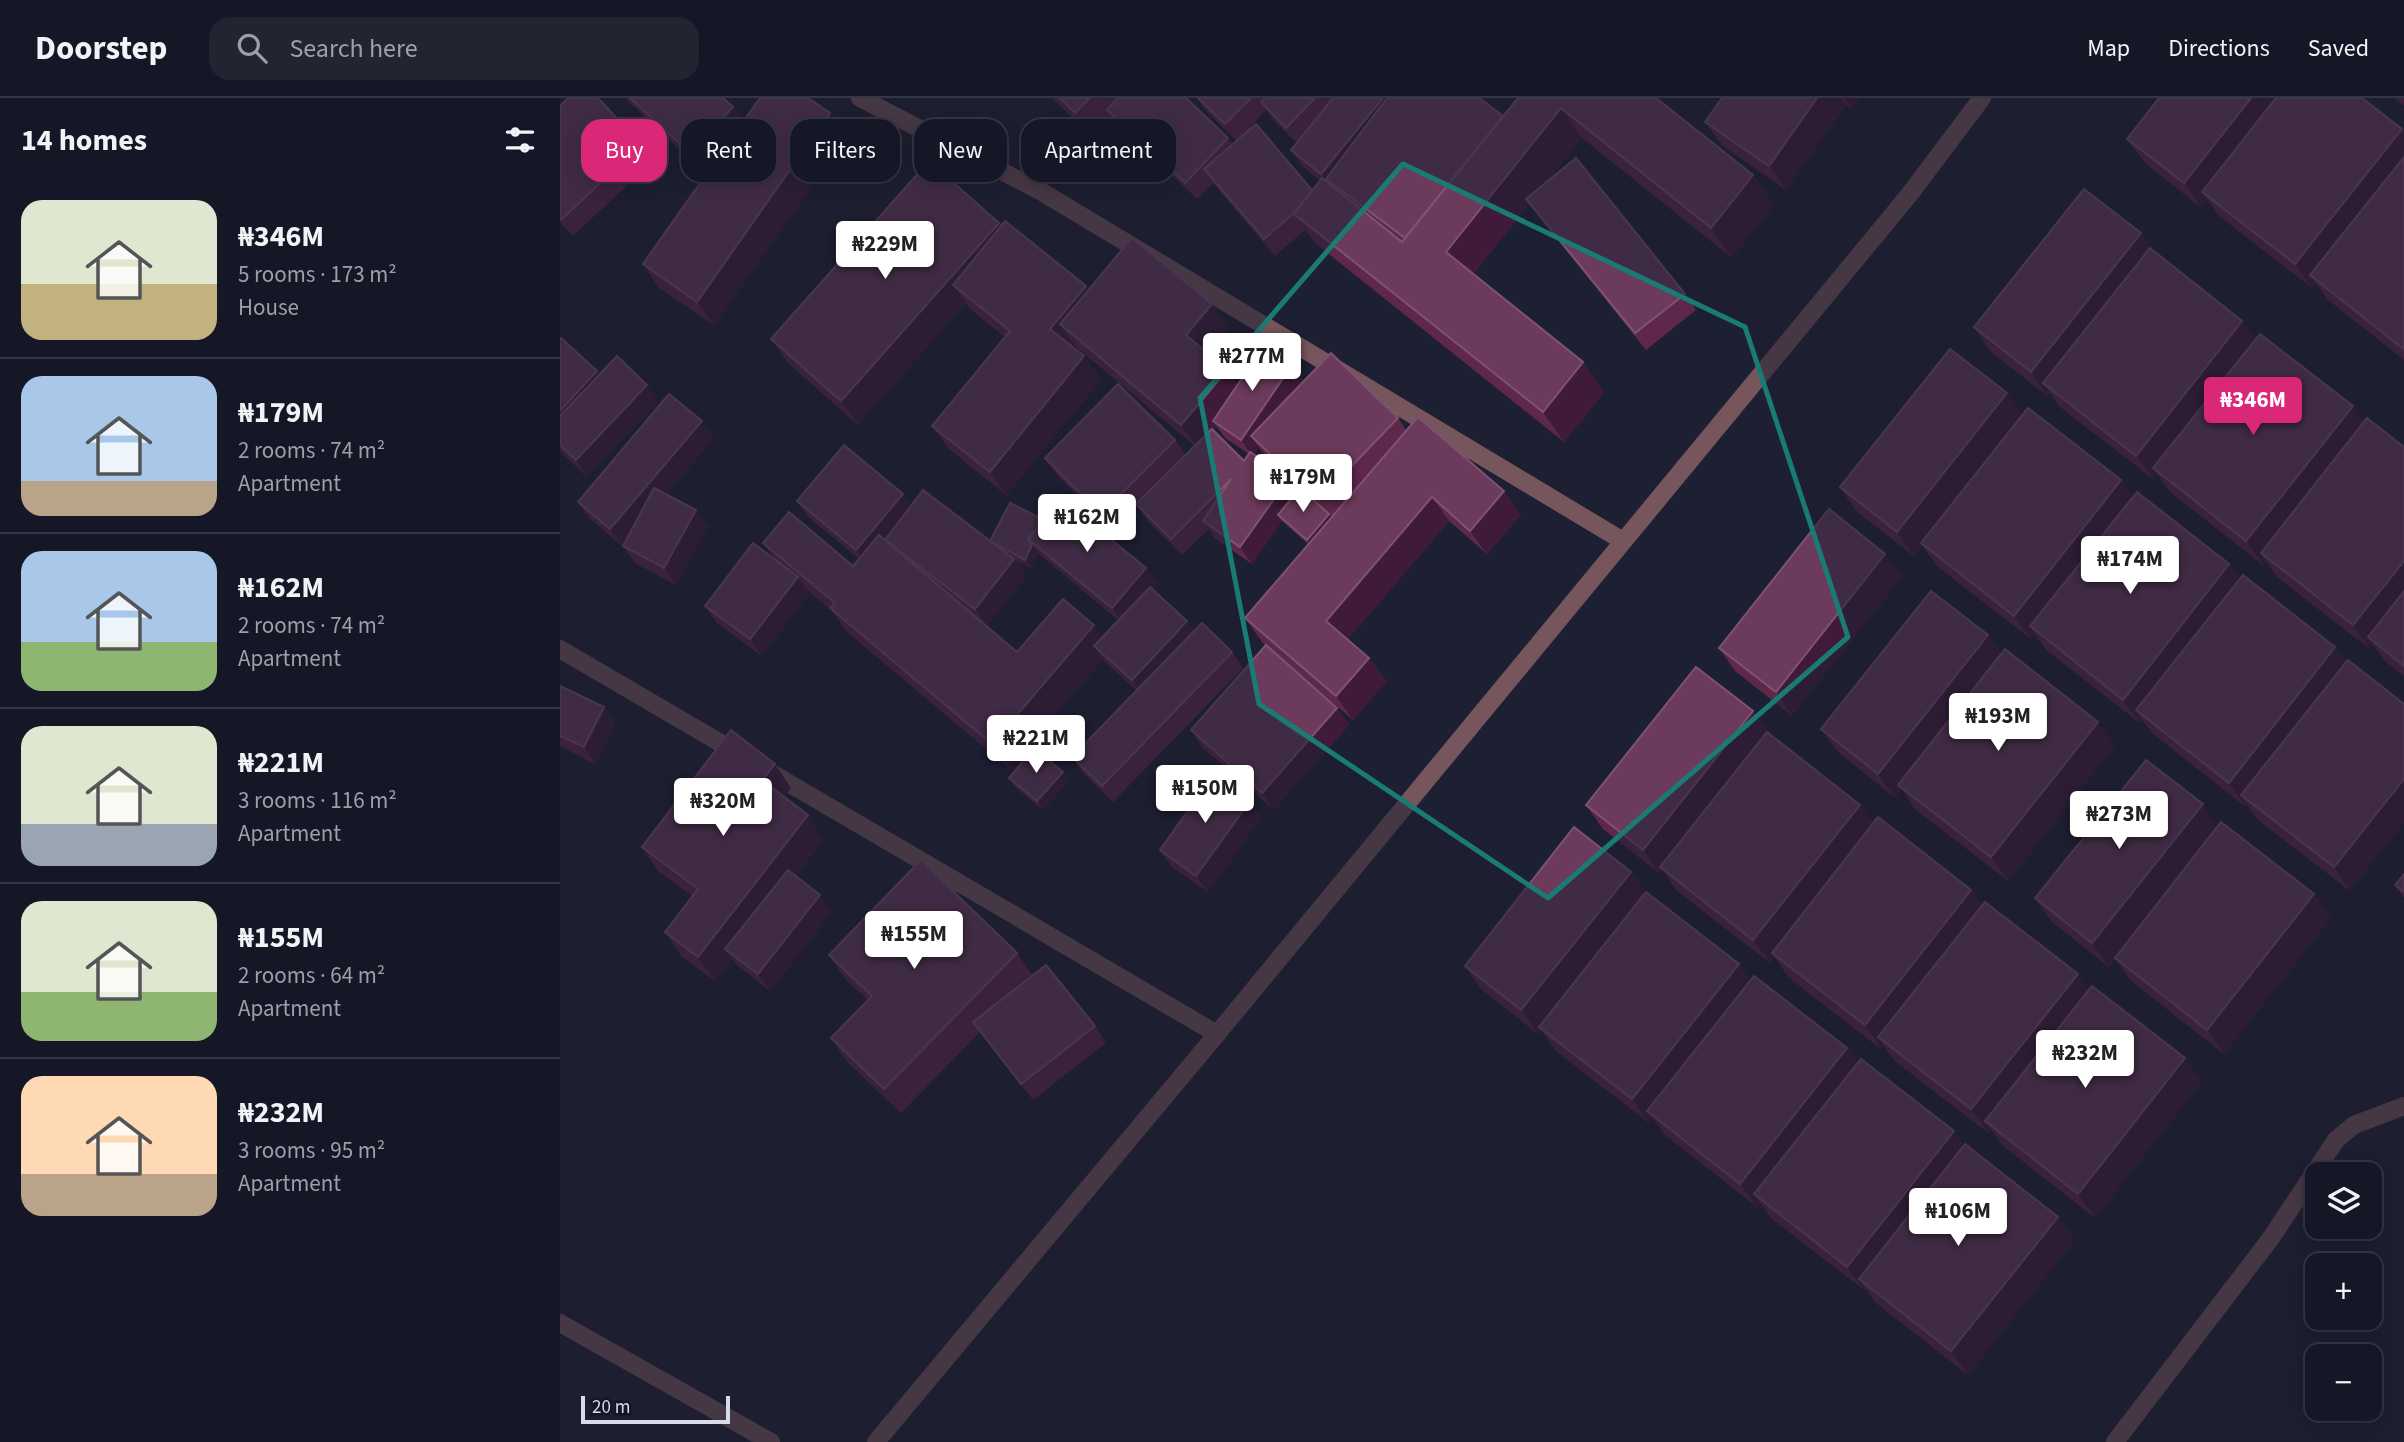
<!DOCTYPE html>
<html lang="en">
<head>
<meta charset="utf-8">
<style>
	body { margin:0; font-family:"Source Sans 3",sans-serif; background:#232432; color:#f1f3f6; height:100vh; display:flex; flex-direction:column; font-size:26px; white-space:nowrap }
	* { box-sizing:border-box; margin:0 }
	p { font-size:23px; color:#9e9fa7 }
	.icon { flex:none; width:38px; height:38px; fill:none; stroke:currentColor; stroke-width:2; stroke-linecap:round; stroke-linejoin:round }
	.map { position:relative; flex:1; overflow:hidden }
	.drawer { display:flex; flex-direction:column; background:#161726; width:560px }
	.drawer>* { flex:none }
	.top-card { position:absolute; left:21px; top:21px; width:665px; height:63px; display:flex; gap:14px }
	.fabs { position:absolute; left:1745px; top:1064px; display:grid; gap:14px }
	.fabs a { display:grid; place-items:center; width:77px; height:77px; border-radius:14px; background:#161726; box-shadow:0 4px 18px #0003,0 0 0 2px #353643; font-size:35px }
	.scale { position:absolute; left:21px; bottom:18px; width:149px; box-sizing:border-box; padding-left:7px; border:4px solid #d9dbe8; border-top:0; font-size:19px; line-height:24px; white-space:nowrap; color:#d9dbe8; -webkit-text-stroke:5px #141628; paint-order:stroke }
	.price { position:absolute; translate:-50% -60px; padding:0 16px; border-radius:7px; background:#fff; color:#222; font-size:23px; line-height:46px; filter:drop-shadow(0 2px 4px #0008) }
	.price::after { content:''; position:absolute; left:50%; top:42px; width:21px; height:16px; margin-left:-10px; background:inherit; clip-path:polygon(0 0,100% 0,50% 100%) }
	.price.selected { background:#db2777; color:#fff }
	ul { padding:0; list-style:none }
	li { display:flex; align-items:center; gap:21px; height:175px; padding:0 21px }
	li+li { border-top:2px solid #353643 }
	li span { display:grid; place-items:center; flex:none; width:196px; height:140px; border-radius:21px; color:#555 }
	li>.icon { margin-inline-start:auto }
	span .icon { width:84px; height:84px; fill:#fffc; stroke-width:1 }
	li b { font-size:30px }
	h2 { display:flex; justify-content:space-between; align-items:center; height:84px; padding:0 21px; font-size:30px }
	.pill { padding:0 24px; border-radius:21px; background:#161726; box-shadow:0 4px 18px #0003,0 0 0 2px #353643; font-size:24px; line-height:63px }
	.pill.selected { background:#db2777; color:#fff }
	header { display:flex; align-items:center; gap:42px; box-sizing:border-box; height:98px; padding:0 35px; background:#161726; border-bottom:2px solid #353643 }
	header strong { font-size:33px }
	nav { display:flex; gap:38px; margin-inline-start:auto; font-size:24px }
	.search { width:490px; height:63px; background:#232432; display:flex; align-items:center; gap:18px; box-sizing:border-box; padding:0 24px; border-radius:21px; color:#9e9fa7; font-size:26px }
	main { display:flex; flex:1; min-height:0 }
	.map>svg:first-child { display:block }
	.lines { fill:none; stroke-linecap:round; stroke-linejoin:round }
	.minor { stroke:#76555c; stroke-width:18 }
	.tertiary { stroke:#76555c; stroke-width:18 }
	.wall { fill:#5f274a; fill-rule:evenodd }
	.shaded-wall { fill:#3f1b39 }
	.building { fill:#6c3a5b; stroke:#7d5371; stroke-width:2 }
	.marked { fill:none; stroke:#197b74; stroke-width:5; stroke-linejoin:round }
</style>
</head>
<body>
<header>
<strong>Doorstep</strong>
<div class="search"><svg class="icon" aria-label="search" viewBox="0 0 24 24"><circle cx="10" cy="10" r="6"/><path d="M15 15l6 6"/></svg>Search here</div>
<nav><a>Map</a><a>Directions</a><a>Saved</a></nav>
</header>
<main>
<section class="drawer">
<h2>14 homes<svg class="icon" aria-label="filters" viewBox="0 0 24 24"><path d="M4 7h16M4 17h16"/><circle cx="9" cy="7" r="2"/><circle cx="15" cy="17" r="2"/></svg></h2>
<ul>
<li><span style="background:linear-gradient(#dfe7d0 60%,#c2b280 0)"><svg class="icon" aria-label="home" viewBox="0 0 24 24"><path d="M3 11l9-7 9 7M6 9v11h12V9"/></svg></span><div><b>₦346M</b><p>5 rooms · 173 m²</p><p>House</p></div></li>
<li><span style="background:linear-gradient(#a9c7e8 75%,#b9a48a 0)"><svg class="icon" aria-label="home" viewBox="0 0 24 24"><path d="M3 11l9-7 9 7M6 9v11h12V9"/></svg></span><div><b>₦179M</b><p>2 rooms · 74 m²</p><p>Apartment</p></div></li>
<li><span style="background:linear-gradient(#a9c7e8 65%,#8fb573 0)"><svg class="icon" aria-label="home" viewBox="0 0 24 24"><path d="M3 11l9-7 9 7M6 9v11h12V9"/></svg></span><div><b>₦162M</b><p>2 rooms · 74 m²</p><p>Apartment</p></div></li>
<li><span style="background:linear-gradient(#dfe7d0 70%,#9aa5b1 0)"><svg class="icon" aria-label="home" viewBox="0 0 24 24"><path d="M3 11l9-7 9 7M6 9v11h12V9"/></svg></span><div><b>₦221M</b><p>3 rooms · 116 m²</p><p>Apartment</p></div></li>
<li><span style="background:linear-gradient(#dfe7d0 65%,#8fb573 0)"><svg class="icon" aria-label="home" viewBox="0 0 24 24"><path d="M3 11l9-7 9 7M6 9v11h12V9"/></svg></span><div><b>₦155M</b><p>2 rooms · 64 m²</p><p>Apartment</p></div></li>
<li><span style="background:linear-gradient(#ffd9b3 70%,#b9a48a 0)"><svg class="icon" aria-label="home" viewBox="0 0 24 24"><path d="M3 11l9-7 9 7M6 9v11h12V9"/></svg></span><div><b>₦232M</b><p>3 rooms · 95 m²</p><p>Apartment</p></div></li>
</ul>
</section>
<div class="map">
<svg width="1844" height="1344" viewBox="0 0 1844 1344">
	<rect width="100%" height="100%" fill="#1d1f32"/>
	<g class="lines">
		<g class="minor">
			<path d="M300 0 482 94 1063 443"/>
			<path d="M0 551 181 657"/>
			<path d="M208 673 657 936"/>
			<path d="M0 1225 211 1344"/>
			<path d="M1555 1344 1711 1140 1776 1042 1794 1027 1844 1008"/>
		</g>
		<path class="tertiary" d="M316 1344 657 936 1349 97 1422 0"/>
	</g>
	<g class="wall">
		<path d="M65 0H163L173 9 183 24 287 39 154 227 99 190 83 166 175 36 141 72Z"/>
		<path d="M492 0H626L668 40 673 46 752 92 760 82 743 69 731 52 737 45 712 21 706 12 677 43 647 14 637 0H919L943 18 958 1 957 0H1096L1193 77 1214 107 1172 160 1022 40 987 83 1125 196 1136 212 1086 252 978 117 969 106 913 176 1044 294 1004 344 755 145 745 132 715 158 653 85 637 101 559 28 552 18 532 39Z"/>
		<path d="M1162 0H1300L1292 11 1286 7 1226 92 1162 47 1145 24Z"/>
		<path d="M1834 0H1844V8Z"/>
		<path d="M0 8 81 46 93 63 13 138 0 124Z"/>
		<path d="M1842 31 1844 34V262L1767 201 1756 185 1752 190 1659 118 1647 101 1640 109 1584 64 1567 41Z"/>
		<path d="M439 125 441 128 526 188 528 192 668 230 647 255 678 287 732 267 743 283 838 320 846 332 961 417 927 456 889 423 788 541 809 560 826 584 793 622 724 563 777 610 789 627 714 712 642 649 631 632 706 548 702 544 685 520 748 446 722 423 692 466 654 440 649 431 622 457 588 423 578 408 553 433 496 376 485 360 615 342 626 357 635 348 516 249 514 246 512 248 524 258 541 282 446 397 389 351 372 328 445 239 410 211 406 205 298 327 228 265 211 241ZM656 328 665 340 689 356 684 363 653 332ZM699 349 703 355 744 394 738 393 729 380 694 357Z"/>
		<path d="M1581 135 1593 153 1682 223 1695 242 1804 324 1844 349V578L1825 563 1813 547 1810 551 1717 479 1706 463 1703 467 1610 394 1597 376 1593 381 1500 309 1490 295 1487 298 1430 253 1414 229Z"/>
		<path d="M0 241 37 273 40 277 98 304 27 379 0 353Z"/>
		<path d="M1447 295 1462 317 1561 382 1572 399 1669 466 1679 481 1775 549 1786 564 1790 793 1697 721 1687 706 1686 709 1593 636 1582 622 1580 625 1486 552 1475 536 1471 541 1378 469 1362 447 1354 458 1296 413 1280 389Z"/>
		<path d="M142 323 154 340 106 396 136 412 148 429 116 487 75 465 63 448 66 443 62 448 29 420 18 404Z"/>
		<path d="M237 403 352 407 430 443 484 422 586 470 597 486 593 492 627 523 635 533 672 554 683 570 553 704 524 676 512 659 577 593 546 565 543 561 449 670 287 534 272 513 246 491 249 495 202 558 157 525 145 508 215 461 203 445 293 468 299 461 248 419ZM478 455 558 522 542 539 534 527 457 554 427 528 466 478 455 462 471 470Z"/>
		<path d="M1342 479 1232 618 1175 573 1159 550Z"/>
		<path d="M1428 537 1441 556 1555 648 1448 783 1355 711 1342 691 1335 700 1278 654 1261 631Z"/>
		<path d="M0 588 44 609 55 625 35 666 0 648Z"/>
		<path d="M1193 613 1208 634 1300 707 1313 726 1411 792 1422 807 1529 892 1625 960 1642 984 1535 1120 1442 1047 1431 1031 1428 1035 1335 963 1324 948 1321 951 1228 879 1215 859 1210 865 1117 793 1103 772 1100 776 1043 731 1026 707Z"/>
		<path d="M503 674 509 682 483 712 455 689 449 680Z"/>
		<path d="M231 690 224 699 264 741 236 778 272 814 210 893 177 867 172 860 155 883 121 858 105 834 132 798 98 773 82 749Z"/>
		<path d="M690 703 701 720 648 794 612 769 600 752Z"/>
		<path d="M1658 728 1754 796 1771 820 1664 956 1571 883 1555 861 1549 869 1492 824 1475 800Z"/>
		<path d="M1071 774 1085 794 1179 866 1190 882 1287 950 1297 965 1404 1048 1515 1142 1408 1277 1316 1205 1305 1190 1304 1192 1211 1120 1200 1105 1197 1109 1104 1036 1093 1020 1089 1025 996 953 981 932 978 936 921 891 905 868Z"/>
		<path d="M1844 776V800L1835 787Z"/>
		<path d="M457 855 473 878 535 928 546 945 473 1002 420 934 341 1015 287 964 271 940 308 902 285 881 269 857Z"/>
	</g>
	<g class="shaded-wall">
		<path d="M823 0H848L766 81 773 92 761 76Z"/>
		<path d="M1257 0H1281L1286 7 1226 92 1209 68Z"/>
		<path d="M1284 0H1300L1292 11Z"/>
		<path d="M1691 0H1727L1642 94 1647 101 1640 109 1624 85Z"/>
		<path d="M173 9 184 25 141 72 130 55Z"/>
		<path d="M1001 10 1022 40 907 183 886 154Z"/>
		<path d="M270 15 287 39 154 227 137 204Z"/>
		<path d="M1842 31 1844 34V73L1750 177 1756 185 1752 190 1735 166Z"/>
		<path d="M1193 77 1214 107 1172 160 1151 130Z"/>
		<path d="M439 125 456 149 393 187 406 205 298 327 281 303Z"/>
		<path d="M1581 135 1597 159 1483 285 1490 295 1487 298 1471 274Z"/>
		<path d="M526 188 542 212 500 226 514 246 507 255 490 231Z"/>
		<path d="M652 206 668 230 642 261 626 237Z"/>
		<path d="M1682 223 1699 247 1593 370 1597 376 1593 381 1576 358Z"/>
		<path d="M524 258 541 282 446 397 430 374Z"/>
		<path d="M1023 264 1044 294 1004 344 983 314Z"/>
		<path d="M732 267 743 283 691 338 699 349 693 359 681 342Z"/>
		<path d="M667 272 684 296 653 323 656 328 638 350 621 327Z"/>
		<path d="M37 273 49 290 0 342V313Z"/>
		<path d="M87 287 98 304 27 379 16 362Z"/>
		<path d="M1447 295 1464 319 1354 458 1337 434Z"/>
		<path d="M1793 308 1810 332 1701 455 1706 463 1703 467 1686 443Z"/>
		<path d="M142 323 154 340 62 448 50 431Z"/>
		<path d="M729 380 740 397 718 417 722 423 692 466 680 449Z"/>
		<path d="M1561 382 1577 406 1470 528 1475 536 1471 541 1454 518Z"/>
		<path d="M944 393 961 417 927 456 910 433Z"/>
		<path d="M343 396 355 412 308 468 296 452Z"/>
		<path d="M872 399 889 423 783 547 766 523Z"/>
		<path d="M136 412 148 429 116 487 104 470Z"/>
		<path d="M769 416 775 424 753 451 747 442Z"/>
		<path d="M472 447 478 455 471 470 465 462Z"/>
		<path d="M1325 456 1342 479 1232 618 1216 594Z"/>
		<path d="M454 461 466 478 427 528 415 511Z"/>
		<path d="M1844 463V508L1808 539 1813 547 1810 551 1793 527Z"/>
		<path d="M1669 466 1685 490 1576 612 1582 622 1580 625 1563 602Z"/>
		<path d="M586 470 597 486 564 527 552 510Z"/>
		<path d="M238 479 249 495 202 558 190 541Z"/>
		<path d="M627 523 639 539 583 599 572 582Z"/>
		<path d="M534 527 551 551 534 548 543 561 449 670 432 646Z"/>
		<path d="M1428 537 1445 561 1338 687 1342 691 1335 700 1318 676Z"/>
		<path d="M1775 549 1792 573 1681 697 1687 706 1686 709 1669 685Z"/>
		<path d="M809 560 826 584 793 622 776 598Z"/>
		<path d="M44 609 55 625 35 666 24 649Z"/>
		<path d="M777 610 789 627 714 712 702 695Z"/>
		<path d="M1193 613 1210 637 1100 769 1103 772 1100 776 1083 752Z"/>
		<path d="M1538 624 1555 648 1448 783 1431 759Z"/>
		<path d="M215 666 231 690 219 706 202 682Z"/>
		<path d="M503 674 509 682 483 712 477 703Z"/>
		<path d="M1844 681V725L1790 793 1774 769Z"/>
		<path d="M690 703 701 720 648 794 636 778Z"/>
		<path d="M1643 706 1659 730 1549 869 1532 845Z"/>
		<path d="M1300 707 1317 731 1212 855 1215 859 1210 865 1193 842Z"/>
		<path d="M248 717 264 741 174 858 165 851 172 860 155 883 138 859Z"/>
		<path d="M1071 774 1088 798 979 929 981 932 978 936 961 912Z"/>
		<path d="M1411 792 1428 815 1318 939 1324 948 1321 951 1305 927Z"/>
		<path d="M1754 796 1771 820 1664 956 1647 932Z"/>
		<path d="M260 797 272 814 210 893 198 876Z"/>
		<path d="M1179 866 1196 890 1087 1013 1093 1020 1089 1025 1072 1001Z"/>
		<path d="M1518 876 1534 900 1425 1023 1431 1031 1428 1035 1411 1011Z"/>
		<path d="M1287 950 1304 974 1194 1096 1200 1105 1197 1109 1180 1086Z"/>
		<path d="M1625 960 1642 984 1535 1120 1518 1096Z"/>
		<path d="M1394 1033 1410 1057 1299 1181 1305 1190 1304 1192 1287 1169Z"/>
		<path d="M1498 1119 1515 1142 1408 1277 1391 1253Z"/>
	</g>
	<g class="building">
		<path d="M8 0H38L81 46 2 121 0 119V8Z"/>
		<path d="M70 0H163L173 9 130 55Z"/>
		<path d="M200 0H248L270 15 137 204 83 166Z"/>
		<path d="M500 0H530L515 15Z"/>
		<path d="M558 0H626L668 40 625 85 547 12Z"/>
		<path d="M638 0H691L665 26Z"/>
		<path d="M705 0H755L726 30 701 4Z"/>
		<path d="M773 0H823L761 76 731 52Z"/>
		<path d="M827 0H919L943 18 845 140 766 81Z"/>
		<path d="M958 0H1096L1193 77 1151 130 1001 10 886 154 1023 264 983 314 734 116 762 80 842 144Z"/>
		<path d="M1162 0H1257L1209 68 1145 24Z"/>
		<path d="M1599 0H1691L1624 85 1567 41Z"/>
		<path d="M1716 0H1802L1842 31 1735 166 1642 94Z"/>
		<path d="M696 26 752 92 734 115 704 141 644 71Z"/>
		<path d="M1844 59V250L1843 251 1750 177Z"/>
		<path d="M1016 60 1125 196 1075 235 966 101Z"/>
		<path d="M369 63 439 125 281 303 211 241Z"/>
		<path d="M1524 91 1581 135 1471 274 1414 229Z"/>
		<path d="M445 123 526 188 490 231 524 258 430 374 372 328 450 233 393 187Z"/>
		<path d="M572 140 652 206 626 237 667 272 621 327 500 226Z"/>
		<path d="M1590 150 1682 223 1576 358 1483 285Z"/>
		<path d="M1700 236 1793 308 1686 443 1593 370Z"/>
		<path d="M1 240 37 273 0 313V241Z"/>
		<path d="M704 248 732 267 681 342 653 323Z"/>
		<path d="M1390 251 1447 295 1337 434 1280 389Z"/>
		<path d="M771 255 838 320 759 402 691 338Z"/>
		<path d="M57 258 87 287 16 362 0 347V318Z"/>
		<path d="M558 286 615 342 541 416 485 360Z"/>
		<path d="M109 296 142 323 50 431 18 404Z"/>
		<path d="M1468 310 1561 382 1454 518 1361 445Z"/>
		<path d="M858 319 944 393 910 433 872 399 766 523 809 560 776 598 685 520Z"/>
		<path d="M1807 320 1844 349V463L1793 527 1701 455Z"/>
		<path d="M652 331 684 363 690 354 729 380 680 449 643 423 671 381 611 441 576 406Z"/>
		<path d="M284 347 343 396 296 452 237 403Z"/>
		<path d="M94 390 136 412 104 470 63 448Z"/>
		<path d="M740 390 769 416 747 442 718 417Z"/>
		<path d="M363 392 454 461 415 511 325 442Z"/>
		<path d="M1577 394 1669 466 1563 602 1470 528Z"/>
		<path d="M501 401 586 470 552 510 468 441Z"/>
		<path d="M450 405 484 422 468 441 472 447 465 462 430 443Z"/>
		<path d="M1269 411 1325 456 1216 594 1159 550Z"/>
		<path d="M229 414 293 468 319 437 457 554 503 501 534 527 432 646 270 510 275 505 203 445Z"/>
		<path d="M193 445 238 479 190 541 145 508Z"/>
		<path d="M1683 477 1775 549 1669 685 1576 612Z"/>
		<path d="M590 489 627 523 572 582 534 548Z"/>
		<path d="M1371 493 1428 537 1318 676 1261 631Z"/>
		<path d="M1844 493V568L1808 539Z"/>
		<path d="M642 525 672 554 542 688 512 659Z"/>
		<path d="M706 547 777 610 702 695 631 632Z"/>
		<path d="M1445 551 1538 624 1431 759 1338 687Z"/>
		<path d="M1788 562 1844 606V681L1774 769 1681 697Z"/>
		<path d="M1136 569 1193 613 1083 752 1026 707Z"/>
		<path d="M0 588 44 609 24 649 0 638Z"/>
		<path d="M171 632 215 666 202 682 248 717 138 859 105 834 138 791 82 749Z"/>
		<path d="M1207 634 1300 707 1193 842 1100 769Z"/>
		<path d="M474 650 503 674 477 703 449 680Z"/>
		<path d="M1586 662 1643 706 1532 845 1475 800Z"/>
		<path d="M653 677 690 703 636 778 600 752Z"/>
		<path d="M1318 719 1411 792 1305 927 1212 855Z"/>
		<path d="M1661 724 1754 796 1647 932 1555 860Z"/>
		<path d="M1014 729 1071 774 961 912 905 868Z"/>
		<path d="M361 762 457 855 324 991 271 940 312 898 269 857Z"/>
		<path d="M228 772 260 797 198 876 165 851Z"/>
		<path d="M1844 776V794L1835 787Z"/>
		<path d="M1086 794 1179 866 1072 1001 979 929Z"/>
		<path d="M1425 804 1518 876 1411 1011 1318 939Z"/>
		<path d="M486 867 535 928 461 986 413 924Z"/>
		<path d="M1194 878 1287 950 1180 1086 1087 1013Z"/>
		<path d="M1532 888 1625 960 1518 1096 1425 1023Z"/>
		<path d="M1301 961 1394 1033 1287 1169 1194 1096Z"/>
		<path d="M1405 1046 1498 1119 1391 1253 1299 1181Z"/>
	</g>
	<path d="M0 0H1844V1344H0ZM843 66 1185 229 1288 539 988 800 699 606 640 300Z" fill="#1d1f32" fill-opacity=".55" fill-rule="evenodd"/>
	<path class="marked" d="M843 66 1185 229 1288 539 988 800 699 606 640 300Z"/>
</svg>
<div class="fabs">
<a><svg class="icon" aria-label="layers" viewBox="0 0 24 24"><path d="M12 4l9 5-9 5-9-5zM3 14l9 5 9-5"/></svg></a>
<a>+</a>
<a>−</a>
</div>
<div class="scale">20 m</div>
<b class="price" style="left:325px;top:183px">₦229M</b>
<b class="price" style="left:692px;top:295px">₦277M</b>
<b class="price selected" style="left:1693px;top:339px">₦346M</b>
<b class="price" style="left:743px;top:416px">₦179M</b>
<b class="price" style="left:527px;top:456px">₦162M</b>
<b class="price" style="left:1570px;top:498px">₦174M</b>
<b class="price" style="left:1438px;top:655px">₦193M</b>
<b class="price" style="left:476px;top:677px">₦221M</b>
<b class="price" style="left:645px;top:727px">₦150M</b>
<b class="price" style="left:163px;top:740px">₦320M</b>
<b class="price" style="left:1559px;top:753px">₦273M</b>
<b class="price" style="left:354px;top:873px">₦155M</b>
<b class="price" style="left:1525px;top:992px">₦232M</b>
<b class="price" style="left:1398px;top:1150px">₦106M</b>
<div class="top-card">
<a class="pill selected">Buy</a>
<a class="pill">Rent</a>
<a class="pill">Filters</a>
<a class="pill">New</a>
<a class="pill">Apartment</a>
</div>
</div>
</main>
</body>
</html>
